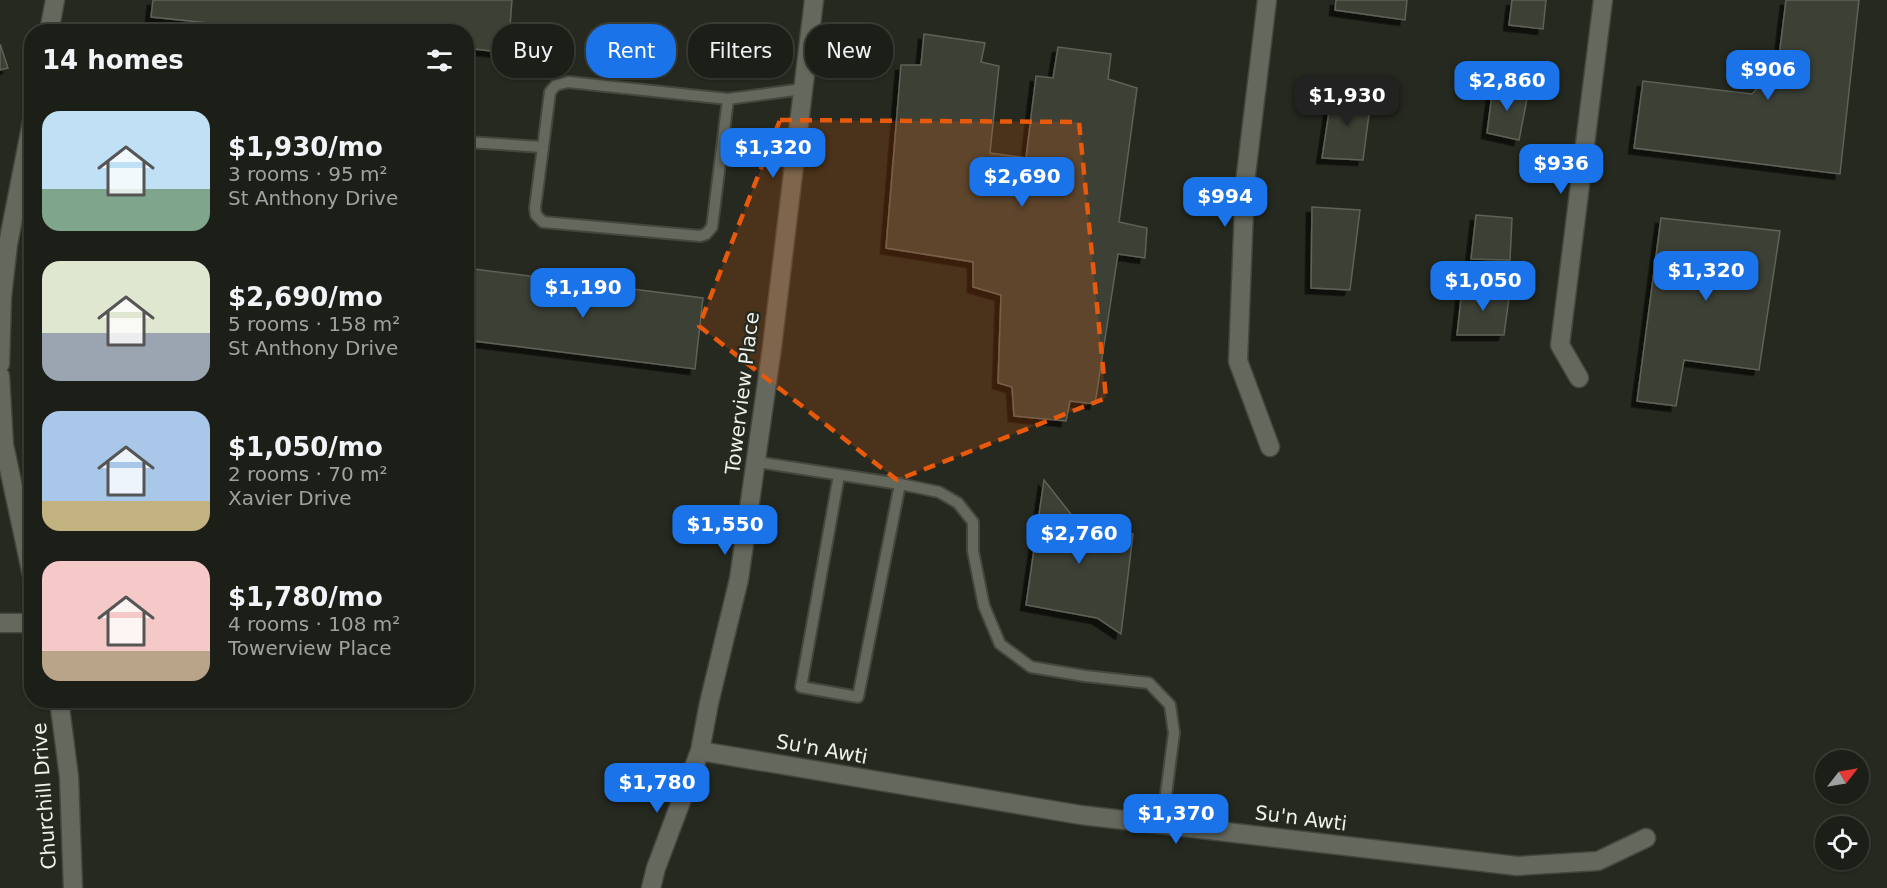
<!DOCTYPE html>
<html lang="en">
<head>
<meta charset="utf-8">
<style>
	body { margin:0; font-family:"DejaVu Sans",sans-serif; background:#252720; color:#f1f3f6; height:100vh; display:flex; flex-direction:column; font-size:22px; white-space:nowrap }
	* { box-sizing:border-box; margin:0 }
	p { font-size:20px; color:#a0a2a1 }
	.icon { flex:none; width:33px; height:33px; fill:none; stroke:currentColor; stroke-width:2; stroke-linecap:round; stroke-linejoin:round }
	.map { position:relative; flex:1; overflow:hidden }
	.drawer { position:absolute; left:24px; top:24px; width:450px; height:684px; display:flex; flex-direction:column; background:#1c1f17; border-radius:24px; box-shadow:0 2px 4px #0004,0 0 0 2px #3a3d36 }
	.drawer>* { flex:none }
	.hud { position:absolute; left:492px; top:24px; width:570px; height:54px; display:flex; gap:12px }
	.needle { width:39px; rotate:59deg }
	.fabs { position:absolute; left:1815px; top:750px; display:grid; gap:12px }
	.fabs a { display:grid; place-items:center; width:54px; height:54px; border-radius:50%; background:#1c1f17; box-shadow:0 2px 4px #0004,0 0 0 2px #3a3d36; font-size:30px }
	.price { position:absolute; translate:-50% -51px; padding:0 14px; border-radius:12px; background:#1a73e8; color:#fff; font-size:20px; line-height:39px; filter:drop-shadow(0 2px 3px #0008) }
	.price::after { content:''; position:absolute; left:50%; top:36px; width:18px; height:14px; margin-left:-9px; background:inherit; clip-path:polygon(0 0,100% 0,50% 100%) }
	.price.selected { background:#222; color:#fff }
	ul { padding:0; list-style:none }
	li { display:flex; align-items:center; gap:18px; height:150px; padding:0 18px }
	li span { display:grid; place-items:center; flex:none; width:168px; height:120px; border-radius:18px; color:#555 }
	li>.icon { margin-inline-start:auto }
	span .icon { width:72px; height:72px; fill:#fffc; stroke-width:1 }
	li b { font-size:26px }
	h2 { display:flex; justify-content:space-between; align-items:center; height:72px; padding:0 18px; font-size:26px }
	.chip { padding:0 21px; border-radius:24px; background:#1c1f17; box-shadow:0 2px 4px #0004,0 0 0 2px #3a3d36; font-size:21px; line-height:54px }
	.chip.selected { background:#1a73e8; color:#fff }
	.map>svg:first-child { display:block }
	.building { fill:#3d4136; stroke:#5e6256; stroke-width:1.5; filter:url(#shadow) }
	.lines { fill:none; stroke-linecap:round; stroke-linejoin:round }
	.lane-casing { stroke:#44473e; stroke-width:14 }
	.street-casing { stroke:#44473e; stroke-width:21 }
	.secondary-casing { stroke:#44473e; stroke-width:21 }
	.lane { stroke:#64685d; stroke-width:10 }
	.street { stroke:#64685d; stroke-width:18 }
	.secondary { stroke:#64685d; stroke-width:18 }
	.marked { fill:#e8590c; fill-opacity:0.2; stroke:#e8590c; stroke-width:4.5; stroke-dasharray:12 8; stroke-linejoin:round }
	.labels { text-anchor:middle; stroke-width:4.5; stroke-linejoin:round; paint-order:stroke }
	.street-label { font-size:20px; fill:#eff2eb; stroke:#25291f }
</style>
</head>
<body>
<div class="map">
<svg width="1887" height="888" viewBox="0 0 1887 888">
	<defs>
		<filter id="shadow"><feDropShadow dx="-5.5" dy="5.5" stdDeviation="0" flood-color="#0009"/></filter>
	</defs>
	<rect width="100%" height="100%" fill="#25291f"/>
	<g class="building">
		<path d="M153 0H512L508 53 466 48V32H298L151 17Z"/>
		<path d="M1336 0H1407L1405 20 1335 10Z"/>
		<path d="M1512 0H1546L1543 29 1509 25Z"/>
		<path d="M1786 0H1859L1840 174 1634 148 1643 81 1752 94 1778 65Z"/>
		<path d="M924 34 985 43 981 62 999 66 990 153 1026 158 1036 76 1053 78 1058 47 1111 54 1108 79 1137 88 1119 222 1147 228 1145 258 1118 254 1095 404 1070 401 1066 421 1014 416 1012 387 998 383 1001 295 973 287V262L886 248 901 65H921Z"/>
		<path d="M0 44 8 68 0 70Z"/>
		<path d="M1493 86 1529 89 1519 140 1487 133Z"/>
		<path d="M1332 92 1371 99 1363 160 1322 158Z"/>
		<path d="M1312 207 1360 210 1350 290 1311 288Z"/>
		<path d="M1476 215 1512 218 1510 260 1471 259Z"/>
		<path d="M1661 218 1780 231 1759 370 1684 360 1676 406 1637 401Z"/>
		<path d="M466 268 703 298 695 369 466 340Z"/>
		<path d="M1462 289 1510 290 1504 335H1457Z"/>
		<path d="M1044 480 1074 518 1133 534 1121 634 1097 618 1026 605Z"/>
	</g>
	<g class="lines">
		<g class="lane-casing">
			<g id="lane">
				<path d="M466 142 543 147 550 92 556 85 568 82 728 99 803 89"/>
				<path d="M543 147 535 208 536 215 543 222 700 236 706 234 712 227 728 99"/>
				<path d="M757 462 900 484 939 492 958 503 973 522V551L984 606 1000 644 1031 667 1085 676 1149 683 1170 705 1174 733 1162 825"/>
				<path d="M839 475 801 687 858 697 900 484"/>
			</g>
		</g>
		<g class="street-casing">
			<g id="street">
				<path d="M1267 0 1245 183 1238 361 1270 447"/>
				<path d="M1579 378 1560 345 1603 0"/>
				<path d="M0 623H32"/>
				<path d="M700 751 1081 815 1517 866 1598 861 1646 838"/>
				<path d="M651 888 656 868 700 751 709 703 739 579 772 347 814 0"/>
			</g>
		</g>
		<g class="secondary-casing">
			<g id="secondary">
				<path d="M49 32 55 0"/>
				<path d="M0 364 2 297 8 244 32 122"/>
				<path d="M0 376 4 445 32 575"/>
				<path d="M59 700 69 777 73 888"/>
			</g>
		</g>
		<use href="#lane" class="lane"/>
		<use href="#street" class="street"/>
		<use href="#secondary" class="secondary"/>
	</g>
	<path class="marked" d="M780 120 1079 122 1106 398 897 480 699 326Z"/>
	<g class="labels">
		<g class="street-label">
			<text transform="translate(742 393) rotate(-83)" y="7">Towerview Place</text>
			<text transform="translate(822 749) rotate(10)" y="7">Su'n Awti</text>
			<text transform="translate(44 796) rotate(-94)" y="7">Churchill Drive</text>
			<text transform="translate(1301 818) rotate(7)" y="7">Su'n Awti</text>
		</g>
	</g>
</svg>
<div class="fabs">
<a><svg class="needle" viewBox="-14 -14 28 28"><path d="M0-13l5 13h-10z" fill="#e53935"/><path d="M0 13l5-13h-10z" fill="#a0a2a1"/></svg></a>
<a><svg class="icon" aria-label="locate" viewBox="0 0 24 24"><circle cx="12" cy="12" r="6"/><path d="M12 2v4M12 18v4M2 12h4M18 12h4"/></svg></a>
</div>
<b class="price" style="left:1768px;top:101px">$906</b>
<b class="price" style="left:1507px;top:112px">$2,860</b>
<b class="price selected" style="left:1347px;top:127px">$1,930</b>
<b class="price" style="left:773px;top:179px">$1,320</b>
<b class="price" style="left:1561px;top:195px">$936</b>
<b class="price" style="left:1022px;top:208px">$2,690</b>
<b class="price" style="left:1225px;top:228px">$994</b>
<b class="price" style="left:1706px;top:302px">$1,320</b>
<b class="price" style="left:1483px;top:312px">$1,050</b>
<b class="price" style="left:583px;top:319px">$1,190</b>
<b class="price" style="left:725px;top:556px">$1,550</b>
<b class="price" style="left:1079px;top:565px">$2,760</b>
<b class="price" style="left:657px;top:814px">$1,780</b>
<b class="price" style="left:1176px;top:845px">$1,370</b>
<div class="hud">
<a class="chip">Buy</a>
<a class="chip selected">Rent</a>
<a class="chip">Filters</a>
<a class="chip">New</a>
</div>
<section class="drawer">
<h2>14 homes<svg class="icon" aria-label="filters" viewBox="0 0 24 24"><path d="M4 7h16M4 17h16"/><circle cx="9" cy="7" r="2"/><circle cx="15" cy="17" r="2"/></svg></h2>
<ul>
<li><span style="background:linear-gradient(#bfe0f5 65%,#7fa58c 0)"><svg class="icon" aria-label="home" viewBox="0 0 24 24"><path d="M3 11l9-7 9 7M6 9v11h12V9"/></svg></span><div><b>$1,930/mo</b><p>3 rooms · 95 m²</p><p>St Anthony Drive</p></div></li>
<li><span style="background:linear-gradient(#dfe7d0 60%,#9aa5b1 0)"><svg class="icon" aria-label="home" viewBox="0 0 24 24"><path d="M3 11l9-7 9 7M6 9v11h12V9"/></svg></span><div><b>$2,690/mo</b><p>5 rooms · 158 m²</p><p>St Anthony Drive</p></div></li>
<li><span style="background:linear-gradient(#a9c7e8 75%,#c2b280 0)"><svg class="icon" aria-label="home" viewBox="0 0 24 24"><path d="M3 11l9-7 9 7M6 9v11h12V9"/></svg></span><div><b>$1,050/mo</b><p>2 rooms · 70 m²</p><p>Xavier Drive</p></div></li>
<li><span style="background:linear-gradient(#f6c9c9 75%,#b9a48a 0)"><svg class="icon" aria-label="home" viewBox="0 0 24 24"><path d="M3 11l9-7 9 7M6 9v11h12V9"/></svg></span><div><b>$1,780/mo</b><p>4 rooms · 108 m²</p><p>Towerview Place</p></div></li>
</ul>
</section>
</div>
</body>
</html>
